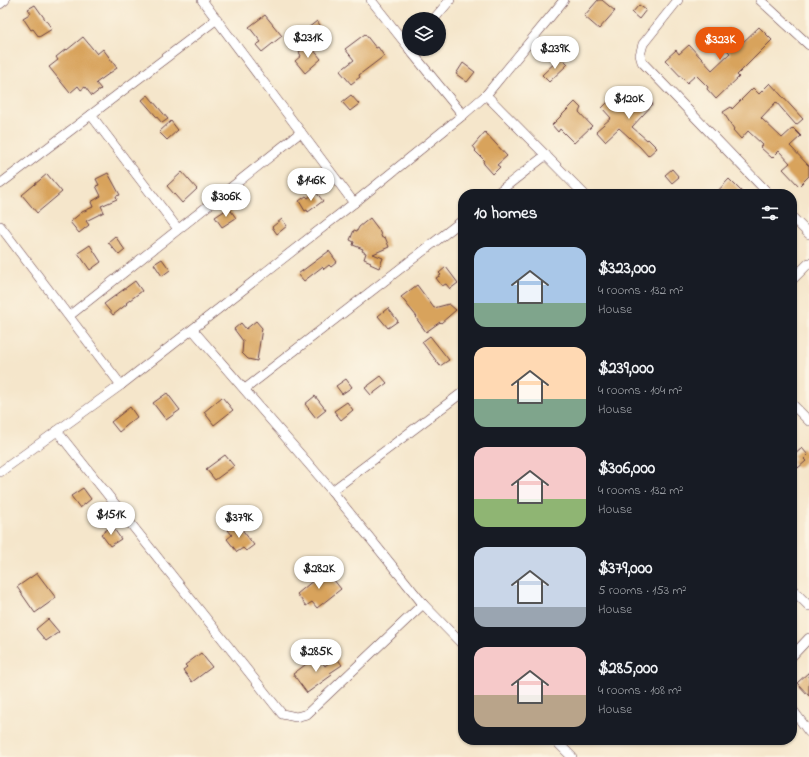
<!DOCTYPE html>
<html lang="en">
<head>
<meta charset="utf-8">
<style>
	body { margin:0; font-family:"Indie Flower",sans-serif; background:#20242c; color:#f1f3f6; height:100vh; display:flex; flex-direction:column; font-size:15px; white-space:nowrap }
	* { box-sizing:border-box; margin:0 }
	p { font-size:13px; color:#9ea1a6 }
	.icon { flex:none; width:22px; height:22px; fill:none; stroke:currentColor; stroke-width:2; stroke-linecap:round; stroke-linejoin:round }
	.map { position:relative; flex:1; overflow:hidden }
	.sheet { position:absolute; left:458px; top:189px; width:339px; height:556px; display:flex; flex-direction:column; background:#171b24; border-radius:16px; box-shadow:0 1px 3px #0004 }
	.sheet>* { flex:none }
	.fabs { position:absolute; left:402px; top:12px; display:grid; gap:8px }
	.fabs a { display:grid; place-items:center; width:44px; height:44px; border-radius:50%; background:#171b24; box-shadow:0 1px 3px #0004; font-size:20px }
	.price { position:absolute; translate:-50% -34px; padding:0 9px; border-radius:14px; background:#fff; color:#222; font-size:13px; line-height:26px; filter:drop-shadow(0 1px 2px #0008) }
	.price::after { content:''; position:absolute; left:50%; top:24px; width:12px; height:9px; margin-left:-6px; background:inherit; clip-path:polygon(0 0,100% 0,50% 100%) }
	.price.selected { background:#ea580c; color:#fff }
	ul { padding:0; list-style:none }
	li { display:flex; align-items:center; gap:12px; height:100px; padding:0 16px }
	li span { display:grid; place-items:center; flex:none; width:112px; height:80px; border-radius:12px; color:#555 }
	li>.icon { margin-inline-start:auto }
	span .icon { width:48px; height:48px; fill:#fffc; stroke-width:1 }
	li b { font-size:17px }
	h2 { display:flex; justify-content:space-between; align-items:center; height:48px; padding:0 16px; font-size:17px }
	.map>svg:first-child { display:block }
	.building { fill:#d8a35b }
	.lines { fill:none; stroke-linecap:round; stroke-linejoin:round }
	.minor-casing { stroke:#643d43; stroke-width:10 }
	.minor { stroke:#fff; stroke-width:9 }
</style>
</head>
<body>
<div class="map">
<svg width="809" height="757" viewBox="0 0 809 757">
	<rect width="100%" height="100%" fill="#fcf5e5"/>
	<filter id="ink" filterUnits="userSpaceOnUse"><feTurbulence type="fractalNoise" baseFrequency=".025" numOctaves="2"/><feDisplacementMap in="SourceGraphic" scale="8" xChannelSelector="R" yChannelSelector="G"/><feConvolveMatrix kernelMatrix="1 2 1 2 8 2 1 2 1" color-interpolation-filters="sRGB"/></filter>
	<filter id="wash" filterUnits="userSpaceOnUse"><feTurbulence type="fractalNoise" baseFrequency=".012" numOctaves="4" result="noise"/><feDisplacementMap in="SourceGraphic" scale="16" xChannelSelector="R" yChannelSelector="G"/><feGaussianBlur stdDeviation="0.9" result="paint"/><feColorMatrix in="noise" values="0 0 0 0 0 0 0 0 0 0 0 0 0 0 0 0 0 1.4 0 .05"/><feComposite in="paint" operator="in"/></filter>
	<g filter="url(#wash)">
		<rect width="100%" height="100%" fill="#f5e6cb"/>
		<g id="blocks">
			<g class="building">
				<path d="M598 0H602L615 11 599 29 584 16Z"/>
				<path d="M35 5 52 29 39 37 33 29 31 30 23 18 31 13 28 9Z"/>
				<path d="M639 5 646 10 639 19 632 13Z"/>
				<path d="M265 15 282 36 262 52 256 45 261 42 249 27Z"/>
				<path d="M317 21 323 29 315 36 308 28Z"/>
				<path d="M759 27 772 40 737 75 739 77 716 99 707 89 708 87 696 75 687 83 665 60 676 50 679 54 689 45 712 70 730 53 716 40 728 28 742 43Z"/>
				<path d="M365 34 376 48 378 47 384 56 359 75 360 77 351 84 340 71 354 60 345 49Z"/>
				<path d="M83 37 97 54 103 49 117 68 96 83 101 89 92 96 85 87 81 90 78 86 70 93 49 67 58 60 56 57 66 49 67 50Z"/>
				<path d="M309 44 321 59 305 73 295 61 301 56 299 52Z"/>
				<path d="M561 57 568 64 549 82 542 75Z"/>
				<path d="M463 63 475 72 467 82 456 74Z"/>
				<path d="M770 83 803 119 796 125 776 102 761 118 782 138 793 128 801 136 790 146 809 166V176L799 186 783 169 790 163 779 151 772 158 760 147 763 145 748 131 741 139 733 130 734 129 723 112 731 107 732 109 753 88 759 94Z"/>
				<path d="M640 88 651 99 650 100 653 104 632 127 647 140 648 139 657 148 648 156 640 147 619 128 605 141 596 131 611 118 602 108 608 102 617 112Z"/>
				<path d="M148 95 168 119 162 123 142 100Z"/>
				<path d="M351 95 359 104 350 111 342 102Z"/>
				<path d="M575 102 581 108 579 112 592 126 574 143 560 129 558 132 552 125Z"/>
				<path d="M171 121 178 130 167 140 159 132Z"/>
				<path d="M485 132 507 156 497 165 500 167 493 174 484 164 483 161 484 160 475 151 476 150 473 146Z"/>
				<path d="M672 169 679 177 672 183 665 175Z"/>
				<path d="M182 172 197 189 182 203 167 186Z"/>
				<path d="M108 173 120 195 116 196 117 199 101 206 104 212 86 221 89 225 79 233 70 222 82 212 93 207 91 202 101 196 96 186 99 185 96 179Z"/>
				<path d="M47 174 62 192 37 213 22 195Z"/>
				<path d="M729 179 744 194H715Z"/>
				<path d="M316 192 323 201 308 212 307 210 305 211 299 201 306 196 308 198Z"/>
				<path d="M229 208 236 218 222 227 215 217Z"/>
				<path d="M370 218 379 230 382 238 385 237 389 247 373 254 383 258 379 268 370 264 371 262 364 259 366 253 362 251 363 249 353 245 354 242 350 240 354 230 357 231 359 227Z"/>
				<path d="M282 219 287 226 277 234 272 227Z"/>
				<path d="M115 236 125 250 119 255 108 242Z"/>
				<path d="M90 245 101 262 90 270 78 253Z"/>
				<path d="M329 251 337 262 331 267 329 265 324 269 322 267 304 281 298 274Z"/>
				<path d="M162 259 170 270 162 276 154 264Z"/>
				<path d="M446 267 458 283 450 289 446 284 442 286 436 278 441 275 439 273Z"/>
				<path d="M135 281 142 291 126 303 127 304 113 315 104 304Z"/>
				<path d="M417 285 434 308 449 304 456 310 441 323 440 322 426 332 416 318 417 317 401 297Z"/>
				<path d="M388 308 398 321 388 328 378 316Z"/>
				<path d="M256 321 262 328 257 361 248 359 242 353 243 341 234 329 241 323 246 329Z"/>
				<path d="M430 336 449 360 440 366 422 342Z"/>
				<path d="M381 376 387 383 371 395 365 388Z"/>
				<path d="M346 379 352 387 342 394 336 386Z"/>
				<path d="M167 393 180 410 166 420 153 403Z"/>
				<path d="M315 396 326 410 316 418 305 404Z"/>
				<path d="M222 397 233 410 214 425 204 412Z"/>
				<path d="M347 402 353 410 341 420 334 411Z"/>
				<path d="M130 407 137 417 119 432 111 422Z"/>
				<path d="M802 448 808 455 804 459 806 461 798 468 792 462 796 459 793 456Z"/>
				<path d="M225 455 234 466 215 480 206 469Z"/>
				<path d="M83 488 91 499 80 508 71 496Z"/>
				<path d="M237 523 254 545 246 551 243 548 237 552 227 539 232 535 228 530Z"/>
				<path d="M112 526 121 539 110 546 101 534Z"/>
				<path d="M326 570 341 589 317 608 312 602 306 606 297 594Z"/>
				<path d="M37 573 56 598 35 613 17 587Z"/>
				<path d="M48 619 59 632 46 641 36 629Z"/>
				<path d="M201 653 212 667 192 682 183 670 187 667 185 665Z"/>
				<path d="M317 656 325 666 336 657 342 665 330 673 332 675 307 693 293 674Z"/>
				<path d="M809 672V696L797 683Z"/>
			</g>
		</g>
	</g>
	<g filter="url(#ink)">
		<use href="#blocks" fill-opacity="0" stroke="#643d43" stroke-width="1"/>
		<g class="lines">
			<g class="minor-casing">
				<g id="minor">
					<path d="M202 0 354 203"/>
					<path d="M371 0 409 48"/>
					<path d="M678 0 643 44 640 55 642 62 769 194"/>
					<path d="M760 0 809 45"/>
					<path d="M0 4 5 0"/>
					<path d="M434 19 450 0"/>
					<path d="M409 49 463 115"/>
					<path d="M486 95 584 194"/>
					<path d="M91 115 178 229"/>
					<path d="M0 184 217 19"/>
					<path d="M496 194 546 155"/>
					<path d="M792 217 809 234"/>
					<path d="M0 226 121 385"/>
					<path d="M792 280 809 263"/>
					<path d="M69 316 301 132"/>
					<path d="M245 389 463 220"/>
					<path d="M792 404 809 421"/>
					<path d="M57 431 282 714 296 717 307 714 423 604 332 491 193 330"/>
					<path d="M0 472 121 385 354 203 463 115 486 95 564 0"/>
					<path d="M332 491 463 392"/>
					<path d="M792 589 809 606"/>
					<path d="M423 604 463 645"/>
					<path d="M792 656 809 638"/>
					<path d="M792 709 809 732"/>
					<path d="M555 740 572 757"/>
				</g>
			</g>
			<use href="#minor" class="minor"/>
		</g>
	</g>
</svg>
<div class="fabs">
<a><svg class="icon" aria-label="layers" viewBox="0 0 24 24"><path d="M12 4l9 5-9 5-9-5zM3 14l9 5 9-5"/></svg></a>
</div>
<b class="price" style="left:308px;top:59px">$231K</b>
<b class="price selected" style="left:720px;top:61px">$323K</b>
<b class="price" style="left:555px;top:70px">$239K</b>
<b class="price" style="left:629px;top:120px">$120K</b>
<b class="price" style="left:311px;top:202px">$146K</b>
<b class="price" style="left:226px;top:218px">$306K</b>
<b class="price" style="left:111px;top:536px">$151K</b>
<b class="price" style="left:239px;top:539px">$379K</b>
<b class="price" style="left:319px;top:590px">$282K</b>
<b class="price" style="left:316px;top:673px">$285K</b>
<section class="sheet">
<h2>10 homes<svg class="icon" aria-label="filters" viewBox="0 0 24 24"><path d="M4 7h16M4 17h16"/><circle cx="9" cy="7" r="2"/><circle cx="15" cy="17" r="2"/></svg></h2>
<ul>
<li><span style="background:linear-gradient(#a9c7e8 70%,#7fa58c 0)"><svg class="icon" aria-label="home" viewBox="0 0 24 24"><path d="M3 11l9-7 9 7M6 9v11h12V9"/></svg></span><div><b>$323,000</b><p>4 rooms · 132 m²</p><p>House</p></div></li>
<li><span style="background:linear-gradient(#ffd9b3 65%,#7fa58c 0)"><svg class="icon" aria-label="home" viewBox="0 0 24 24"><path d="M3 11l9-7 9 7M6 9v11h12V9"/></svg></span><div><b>$239,000</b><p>4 rooms · 104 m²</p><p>House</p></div></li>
<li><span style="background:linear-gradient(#f6c9c9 65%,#8fb573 0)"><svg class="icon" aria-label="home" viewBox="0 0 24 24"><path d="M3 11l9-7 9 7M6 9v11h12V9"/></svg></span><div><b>$306,000</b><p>4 rooms · 132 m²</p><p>House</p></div></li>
<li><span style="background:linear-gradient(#c9d6e8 75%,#9aa5b1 0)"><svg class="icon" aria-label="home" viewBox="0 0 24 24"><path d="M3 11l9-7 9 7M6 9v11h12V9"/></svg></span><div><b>$379,000</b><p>5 rooms · 153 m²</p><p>House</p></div></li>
<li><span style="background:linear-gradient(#f6c9c9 60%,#b9a48a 0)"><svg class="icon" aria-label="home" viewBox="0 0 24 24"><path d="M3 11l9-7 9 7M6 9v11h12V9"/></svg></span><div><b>$285,000</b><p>4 rooms · 108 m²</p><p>House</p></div></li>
</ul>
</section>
</div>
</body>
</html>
